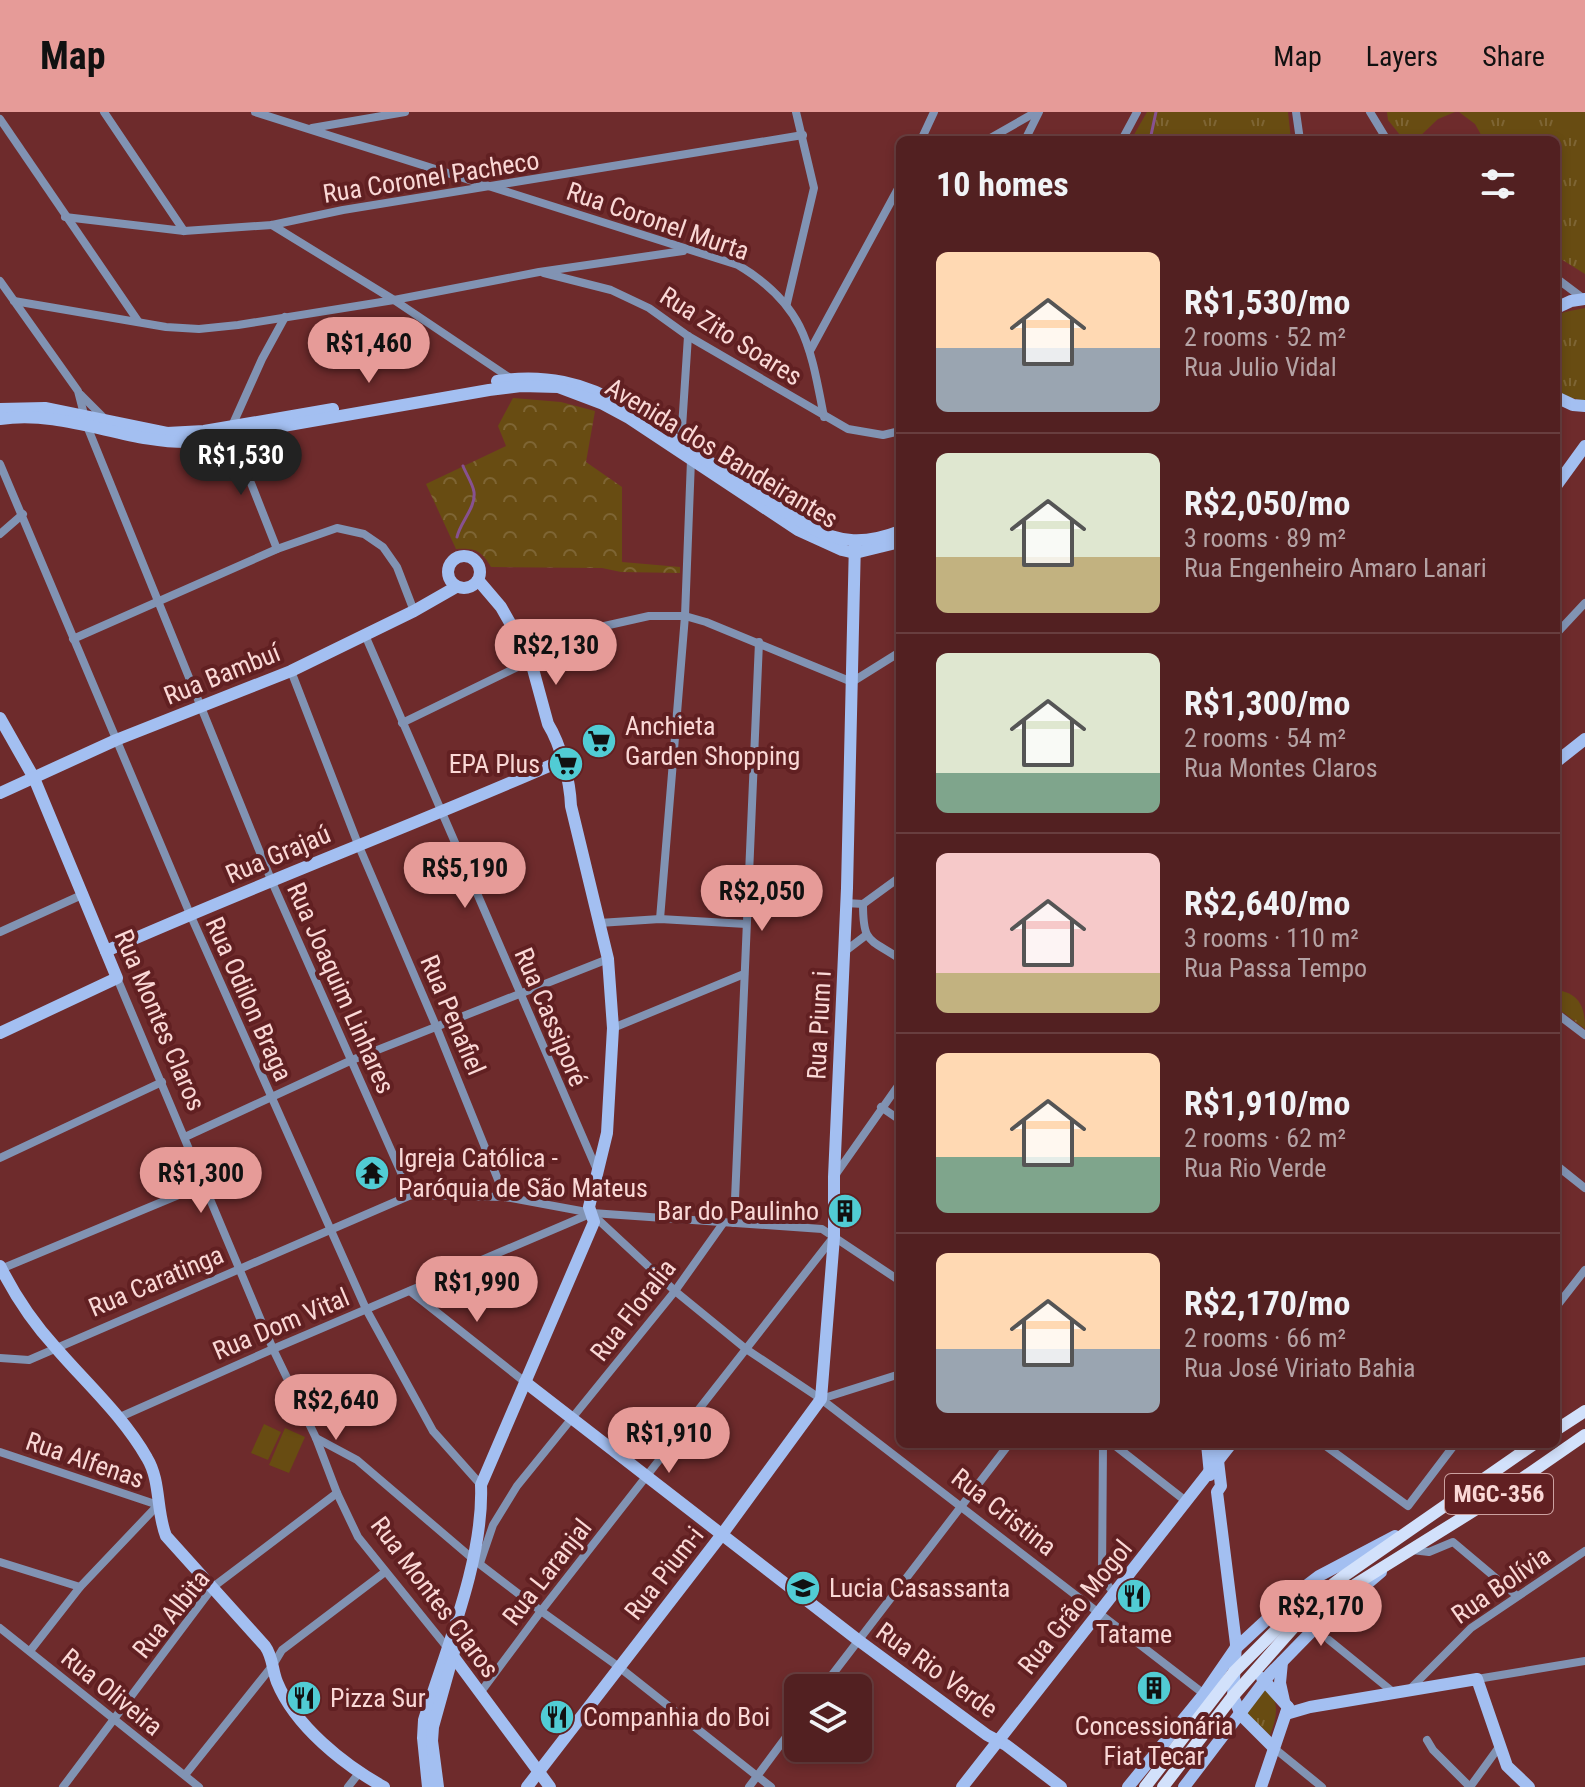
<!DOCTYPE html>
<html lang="en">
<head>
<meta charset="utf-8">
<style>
	body { margin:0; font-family:"Roboto Condensed",sans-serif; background:#5c2d2e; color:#f1f3f6; height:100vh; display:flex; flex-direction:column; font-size:30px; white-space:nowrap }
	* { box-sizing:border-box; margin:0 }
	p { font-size:26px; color:#b5a3a5 }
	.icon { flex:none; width:44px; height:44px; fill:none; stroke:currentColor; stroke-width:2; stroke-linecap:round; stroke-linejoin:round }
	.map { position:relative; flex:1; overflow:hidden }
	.drawer { position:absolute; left:896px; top:24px; width:664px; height:1312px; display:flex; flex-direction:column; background:#522021; border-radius:12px; box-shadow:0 4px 12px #0003,0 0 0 2px #683e3f }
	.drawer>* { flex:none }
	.controls { position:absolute; left:784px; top:1562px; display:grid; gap:16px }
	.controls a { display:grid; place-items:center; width:88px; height:88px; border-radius:12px; background:#522021; box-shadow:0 4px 12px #0003,0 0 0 2px #683e3f; font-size:40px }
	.price { position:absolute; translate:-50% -68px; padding:0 18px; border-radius:28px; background:#e69b98; color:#111; font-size:26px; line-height:52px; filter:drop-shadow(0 2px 4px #0008) }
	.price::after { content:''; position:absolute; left:50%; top:48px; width:24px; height:18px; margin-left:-12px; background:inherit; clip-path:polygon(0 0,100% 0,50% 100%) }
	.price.current { background:#222; color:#fff }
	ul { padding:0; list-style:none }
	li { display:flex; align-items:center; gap:24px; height:200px; padding:0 40px }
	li+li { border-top:2px solid #683e3f }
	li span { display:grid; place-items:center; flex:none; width:224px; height:160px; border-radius:12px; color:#555 }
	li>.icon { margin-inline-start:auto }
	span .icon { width:96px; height:96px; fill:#fffc; stroke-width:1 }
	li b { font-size:34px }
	h2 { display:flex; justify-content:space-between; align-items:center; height:96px; padding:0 40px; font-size:34px }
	header { display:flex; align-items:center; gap:48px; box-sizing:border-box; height:112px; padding:0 40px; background:#e69b98; color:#111 }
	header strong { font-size:38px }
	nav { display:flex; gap:44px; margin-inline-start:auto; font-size:28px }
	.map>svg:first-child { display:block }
	.grass { fill:url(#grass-tufts) }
	.forest { fill:url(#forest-crowns) }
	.pitch { fill:#684c12 }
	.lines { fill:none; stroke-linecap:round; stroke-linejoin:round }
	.stream { stroke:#875190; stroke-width:3 }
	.street { stroke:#8193b3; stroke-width:8 }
	.secondary { stroke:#a3bff1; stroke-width:12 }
	.primary { stroke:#d2e1fb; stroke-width:12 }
	.labels { text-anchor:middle; stroke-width:8; stroke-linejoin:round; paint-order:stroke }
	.shield { fill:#612022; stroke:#cca1a0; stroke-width:2 }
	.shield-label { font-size:24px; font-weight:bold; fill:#fad8d6 }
	.street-label { font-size:26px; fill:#fad8d6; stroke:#612022 }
	.poi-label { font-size:26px; fill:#fad8d6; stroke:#612022; text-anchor:start }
</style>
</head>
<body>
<header>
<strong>Map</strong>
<nav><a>Map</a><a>Layers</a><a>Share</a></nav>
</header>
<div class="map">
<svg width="1585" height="1675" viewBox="0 0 1585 1675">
	<defs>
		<pattern id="grass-tufts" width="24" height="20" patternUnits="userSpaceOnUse" patternTransform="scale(2)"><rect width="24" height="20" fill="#684c12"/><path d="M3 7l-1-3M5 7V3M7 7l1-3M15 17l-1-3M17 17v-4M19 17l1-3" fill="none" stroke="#7e6534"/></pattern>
		<pattern id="forest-crowns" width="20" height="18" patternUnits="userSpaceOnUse" patternTransform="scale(2)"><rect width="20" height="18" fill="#684c12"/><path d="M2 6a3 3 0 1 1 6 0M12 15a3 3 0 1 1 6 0" fill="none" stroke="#7e6534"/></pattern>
	</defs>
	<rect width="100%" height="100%" fill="#6e2b2c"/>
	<g class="grass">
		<path d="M1147 0H1288L1291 28H1131Z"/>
		<path d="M1387 0H1455L1438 7 1416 28H1404L1388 8Z"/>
		<path d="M1459 0H1585V162L1556 144V28H1484L1475 12Z"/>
		<path d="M1585 196V289L1568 285 1556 277V204L1565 200Z"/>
		<path d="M1556 878C1580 881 1585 896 1585 917L1556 895Z"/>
		<path d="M1267 1575C1280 1591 1277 1605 1270 1623L1247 1602Z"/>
	</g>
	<path class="forest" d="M513 286 561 290 595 299 586 350 622 375V450L680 455V461L621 460 602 456 491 455C481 438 475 436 456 437L426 372 506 334 498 314Z"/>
	<g class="pitch">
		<path d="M264 1312 281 1320 268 1348 251 1341Z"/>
		<path d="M285 1316 305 1325 289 1361 269 1353Z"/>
	</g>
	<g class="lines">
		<g class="stream">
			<path d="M1150 28 1156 0"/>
			<path d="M457 425C460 410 476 396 474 380 473 372 466 362 463 354"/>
		</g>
		<g class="street">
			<path d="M104 0 184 119"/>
			<path d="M255 0 738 153C805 193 810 233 824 305"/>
			<path d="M1296 0 1300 28"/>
			<path d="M1370 0 1387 28"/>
			<path d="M0 7 138 209"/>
			<path d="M312 16 405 0"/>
			<path d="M921 28 934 0"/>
			<path d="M987 28 1036 0"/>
			<path d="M1025 28 1039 0"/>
			<path d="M1122 28 1137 0"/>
			<path d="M65 105 184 119 272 113 343 98 803 23"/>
			<path d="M272 113 394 188 513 268"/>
			<path d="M544 161 611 178 649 196 688 224 848 317 883 323 900 319"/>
			<path d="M1556 166 1584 187"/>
			<path d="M0 169 78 279 87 314 272 770 411 1083"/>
			<path d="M14 189 166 215 199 217 238 213 394 188 539 160 683 139"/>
			<path d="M787 191 814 76 796 0"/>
			<path d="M811 237 900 73"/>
			<path d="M81 283 105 307"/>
			<path d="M232 314 262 247 285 205"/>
			<path d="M232 323 277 437"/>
			<path d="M681 331 688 224"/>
			<path d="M0 352 190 802 366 1197 433 1319 481 1373"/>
			<path d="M0 422 23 402"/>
			<path d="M1556 522 1585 491"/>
			<path d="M365 523 597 1058"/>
			<path d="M73 527 277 437 337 416 364 422 383 435 397 455 414 499"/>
			<path d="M291 559 358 732 436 914 505 1085"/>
			<path d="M402 611 600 515 649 504H685L706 510 852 570 900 540"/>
			<path d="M846 791 863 792 900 765"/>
			<path d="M863 792C863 832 869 826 900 847"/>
			<path d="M660 807 685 504 691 348"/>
			<path d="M599 811 660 807 746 812"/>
			<path d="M0 820 84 782"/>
			<path d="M844 840 865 824"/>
			<path d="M117 866 273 1237 316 1326 337 1381 358 1425 450 1539"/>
			<path d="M1556 901 1585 923"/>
			<path d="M613 916 744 862"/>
			<path d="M881 995 900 1008"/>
			<path d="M185 1025 352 948 608 847"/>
			<path d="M0 1046 162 970"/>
			<path d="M1556 1053 1585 1076"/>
			<path d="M836 1062 900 971"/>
			<path d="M592 1102 675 1179 746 1237 821 1287 1204 1582"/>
			<path d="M734 1111 759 530"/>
			<path d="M1 1157 205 1072"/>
			<path d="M410 1179 525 1270"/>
			<path d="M1556 1195 1585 1158"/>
			<path d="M0 1246 29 1248 411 1083 505 1085 592 1101 822 1117 900 1169"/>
			<path d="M821 1287 900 1262"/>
			<path d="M120 1305 273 1237 592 1101"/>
			<path d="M316 1326 357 1348 473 1447 541 1499 619 1555 771 1675"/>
			<path d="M1103 1332 1102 1465 1115 1483"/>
			<path d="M1113 1332 1187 1390"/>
			<path d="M1323 1332 1408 1394 1455 1332"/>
			<path d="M0 1340 158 1393 80 1475 30 1539"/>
			<path d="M1412 1438 1429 1440 1453 1430 1516 1483"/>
			<path d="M0 1450 80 1475"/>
			<path d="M480 1451 493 1413 517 1374 675 1179 724 1110"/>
			<path d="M0 1516 199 1675"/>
			<path d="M1329 1528 1393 1580"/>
			<path d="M1477 1567 1585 1549"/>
			<path d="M822 1576 1009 1332"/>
			<path d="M1409 1578 1471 1516 1585 1439"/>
			<path d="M480 1581 541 1499 832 1127"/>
			<path d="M1427 1628 1433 1638 1470 1675"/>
			<path d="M1274 1636 1322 1675"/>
			<path d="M185 1663 273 1553 282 1538 385 1460"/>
			<path d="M63 1675 213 1475 337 1381"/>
			<path d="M348 1675 359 1661"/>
			<path d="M749 1675 798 1609"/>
			<path d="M1470 1675 1499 1635"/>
		</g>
		<g class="secondary">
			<path d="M1556 196 1571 189 1585 187"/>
			<path d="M497 269C544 262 584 270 625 295"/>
			<path d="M1556 285 1573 293 1585 294"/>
			<path d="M0 297 45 296 167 321 204 319 333 297"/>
			<path d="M0 307C66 297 126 332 192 330L489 278 521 274 558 275 603 292 629 306 798 418 842 438 855 441 900 430"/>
			<path d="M674 327 808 414C839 432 867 432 900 419"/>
			<path d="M1556 374 1585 334"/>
			<circle cx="464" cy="460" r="16"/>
			<path d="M0 606 34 666 117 866 0 921"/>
			<path d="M1556 650 1585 627"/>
			<path d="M0 681 116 628 291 559 414 499 456 475"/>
			<path d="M106 839C255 773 407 716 556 651"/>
			<path d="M0 1154C15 1184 33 1211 56 1236 87 1272 123 1304 147 1346 161 1369 156 1399 166 1424L265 1534C273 1545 272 1557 277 1570 295 1614 344 1653 384 1675"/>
			<path d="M525 1270 858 1528 987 1623 1006 1633 1061 1675"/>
			<path d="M1207 1332 1210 1363"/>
			<path d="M1216 1332 1221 1374 1217 1380 1236 1532 1233 1584 1241 1603 1274 1636"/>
			<path d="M453 1544 550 1675"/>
			<path d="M1282 1550 1280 1571 1284 1589"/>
			<path d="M1262 1566 1288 1595"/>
			<path d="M1286 1602 1310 1595 1477 1567 1507 1654 1529 1675"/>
			<path d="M428 1675 423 1626 424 1608C446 1537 484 1447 481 1373L594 1110 589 1095 607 1021 613 916 608 847 571 694C570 669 561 633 548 612L530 546 501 495 478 468"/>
			<path d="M438 1675 432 1629 433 1615 462 1511"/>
			<path d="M527 1675 723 1421 821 1287 834 1125V1065L847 776 855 429"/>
			<path d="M962 1675 1231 1332"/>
			<path d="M1128 1675 1204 1582 1235 1537 1290 1486 1319 1464 1395 1424"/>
			<path d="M1184 1675 1270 1562 1313 1518 1381 1460"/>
			<path d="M1261 1675 1288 1595"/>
		</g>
		<g class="primary">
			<path d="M1556 1318 1585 1299"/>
			<path d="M1145 1675 1234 1560 1287 1507 1341 1466 1534 1332"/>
			<path d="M1163 1675 1233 1584 1294 1515 1343 1480 1491 1388 1585 1323"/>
		</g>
	</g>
	<defs>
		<g id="supermarket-disc" transform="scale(1.8)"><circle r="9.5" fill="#51ccd4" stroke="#612022"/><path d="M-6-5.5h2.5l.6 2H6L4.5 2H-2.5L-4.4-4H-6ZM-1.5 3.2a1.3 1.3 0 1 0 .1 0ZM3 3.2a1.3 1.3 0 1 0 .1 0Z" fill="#111"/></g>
		<g id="temple-disc" transform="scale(1.8)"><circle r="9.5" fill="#51ccd4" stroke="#612022"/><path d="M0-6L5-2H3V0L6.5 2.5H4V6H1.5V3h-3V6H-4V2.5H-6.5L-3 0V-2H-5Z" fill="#111"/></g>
		<g id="building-disc" transform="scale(1.8)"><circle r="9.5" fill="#51ccd4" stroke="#612022"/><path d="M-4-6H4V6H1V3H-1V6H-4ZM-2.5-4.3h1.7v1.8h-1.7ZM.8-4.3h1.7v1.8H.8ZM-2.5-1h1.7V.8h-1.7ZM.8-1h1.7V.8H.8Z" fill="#111"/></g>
		<g id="school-disc" transform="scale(1.8)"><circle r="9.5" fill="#51ccd4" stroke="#612022"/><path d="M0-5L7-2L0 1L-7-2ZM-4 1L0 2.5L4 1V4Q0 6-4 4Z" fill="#111"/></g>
		<g id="restaurant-disc" transform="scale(1.8)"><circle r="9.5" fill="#51ccd4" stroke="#612022"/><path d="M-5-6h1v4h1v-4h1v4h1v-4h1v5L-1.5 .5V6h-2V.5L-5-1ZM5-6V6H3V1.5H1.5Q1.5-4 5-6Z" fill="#111"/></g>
	</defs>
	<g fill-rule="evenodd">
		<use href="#supermarket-disc" x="599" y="629"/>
		<use href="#supermarket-disc" x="566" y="652"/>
		<use href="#temple-disc" x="372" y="1061"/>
		<use href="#building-disc" x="845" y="1099"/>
		<use href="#school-disc" x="803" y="1476"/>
		<use href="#restaurant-disc" x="1134" y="1484"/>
		<use href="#building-disc" x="1154" y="1576"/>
		<use href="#restaurant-disc" x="304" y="1586"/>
		<use href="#restaurant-disc" x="557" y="1605"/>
	</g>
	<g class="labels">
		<rect class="shield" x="1445" y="1362" width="108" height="40" rx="6"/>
		<g class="shield-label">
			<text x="1499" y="1390">MGC-356</text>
		</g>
		<g class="street-label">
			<text transform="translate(431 65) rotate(-9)" y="9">Rua Coronel Pacheco</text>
			<text transform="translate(658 109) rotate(19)" y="9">Rua Coronel Murta</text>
			<text transform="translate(731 224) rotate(32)" y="9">Rua Zito Soares</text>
			<text transform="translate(722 341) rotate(31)" y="9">Avenida dos Bandeirantes</text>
			<text transform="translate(222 562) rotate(-22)" y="9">Rua Bambuí</text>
			<text transform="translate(278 742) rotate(-23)" y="9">Rua Grajaú</text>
			<text transform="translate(341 876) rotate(66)" y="9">Rua Joaquim Linhares</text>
			<text transform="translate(249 887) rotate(66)" y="9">Rua Odilon Braga</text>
			<text transform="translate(453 903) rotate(67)" y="9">Rua Penafiel</text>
			<text transform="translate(551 905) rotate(67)" y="9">Rua Cassiporé</text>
			<text transform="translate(160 908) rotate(67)" y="9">Rua Montes Claros</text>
			<text transform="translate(819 913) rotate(-87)" y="9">Rua Pium i</text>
			<text transform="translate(156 1169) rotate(-23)" y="9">Rua Caratinga</text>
			<text transform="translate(633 1198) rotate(-52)" y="9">Rua Floralia</text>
			<text transform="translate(281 1212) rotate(-23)" y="9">Rua Dom Vital</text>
			<text transform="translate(85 1348) rotate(19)" y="9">Rua Alfenas</text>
			<text transform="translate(1004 1400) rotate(38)" y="9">Rua Cristina</text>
			<text transform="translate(547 1460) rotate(-52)" y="9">Rua Laranjal</text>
			<text transform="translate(664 1461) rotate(-52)" y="9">Rua Pium-i</text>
			<text transform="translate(1501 1473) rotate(-35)" y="9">Rua Bolívia</text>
			<text transform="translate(435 1485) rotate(53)" y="9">Rua Montes Claros</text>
			<text transform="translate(1075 1495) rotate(-51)" y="9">Rua Grão Mogol</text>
			<text transform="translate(171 1502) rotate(-51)" y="9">Rua Albita</text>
			<text transform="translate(937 1558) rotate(36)" y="9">Rua Rio Verde</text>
			<text transform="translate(112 1580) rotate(39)" y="9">Rua Oliveira</text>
		</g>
		<g class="poi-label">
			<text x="625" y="623">Anchieta<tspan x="625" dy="30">Garden Shopping</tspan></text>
			<text x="540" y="661" text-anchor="end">EPA Plus</text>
			<text x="398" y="1055">Igreja Católica -<tspan x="398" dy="30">Paróquia de São Mateus</tspan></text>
			<text x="819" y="1108" text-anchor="end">Bar do Paulinho</text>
			<text x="829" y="1485">Lucia Casassanta</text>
			<text x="1134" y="1531" text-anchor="middle">Tatame</text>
			<text x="330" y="1595">Pizza Sur</text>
			<text x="583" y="1614">Companhia do Boi</text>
			<text x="1154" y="1623" text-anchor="middle">Concessionária<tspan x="1154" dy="30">Fiat Tecar</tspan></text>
		</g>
	</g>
</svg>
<div class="controls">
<a><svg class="icon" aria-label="layers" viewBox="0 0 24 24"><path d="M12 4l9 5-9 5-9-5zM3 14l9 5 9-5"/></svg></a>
</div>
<b class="price" style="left:369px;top:273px">R$1,460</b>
<b class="price current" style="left:241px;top:385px">R$1,530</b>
<b class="price" style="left:556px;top:575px">R$2,130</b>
<b class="price" style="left:465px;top:798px">R$5,190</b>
<b class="price" style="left:762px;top:821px">R$2,050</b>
<b class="price" style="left:201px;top:1103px">R$1,300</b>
<b class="price" style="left:477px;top:1212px">R$1,990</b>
<b class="price" style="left:336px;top:1330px">R$2,640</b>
<b class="price" style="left:669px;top:1363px">R$1,910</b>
<b class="price" style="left:1321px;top:1536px">R$2,170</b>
<section class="drawer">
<h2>10 homes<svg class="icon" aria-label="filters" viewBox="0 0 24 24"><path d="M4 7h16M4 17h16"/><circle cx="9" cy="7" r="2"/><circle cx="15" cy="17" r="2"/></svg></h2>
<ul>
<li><span style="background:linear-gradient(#ffd9b3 60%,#9aa5b1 0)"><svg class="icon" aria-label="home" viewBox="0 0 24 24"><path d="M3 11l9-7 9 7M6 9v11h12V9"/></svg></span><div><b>R$1,530/mo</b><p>2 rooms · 52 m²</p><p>Rua Julio Vidal</p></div></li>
<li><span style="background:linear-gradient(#dfe7d0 65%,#c2b280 0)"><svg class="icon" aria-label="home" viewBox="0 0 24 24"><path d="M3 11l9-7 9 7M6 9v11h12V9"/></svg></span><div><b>R$2,050/mo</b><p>3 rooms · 89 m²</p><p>Rua Engenheiro Amaro Lanari</p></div></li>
<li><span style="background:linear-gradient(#dfe7d0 75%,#7fa58c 0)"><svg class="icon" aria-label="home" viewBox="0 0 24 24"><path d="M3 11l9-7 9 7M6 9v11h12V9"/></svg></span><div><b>R$1,300/mo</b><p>2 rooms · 54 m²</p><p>Rua Montes Claros</p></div></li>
<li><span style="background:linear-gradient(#f6c9c9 75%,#c2b280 0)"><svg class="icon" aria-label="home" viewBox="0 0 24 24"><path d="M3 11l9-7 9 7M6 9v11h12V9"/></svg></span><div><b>R$2,640/mo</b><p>3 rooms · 110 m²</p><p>Rua Passa Tempo</p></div></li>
<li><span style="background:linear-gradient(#ffd9b3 65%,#7fa58c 0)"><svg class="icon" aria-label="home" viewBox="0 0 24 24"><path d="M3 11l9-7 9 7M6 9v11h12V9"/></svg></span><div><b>R$1,910/mo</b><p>2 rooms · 62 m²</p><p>Rua Rio Verde</p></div></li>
<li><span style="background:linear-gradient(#ffd9b3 60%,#9aa5b1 0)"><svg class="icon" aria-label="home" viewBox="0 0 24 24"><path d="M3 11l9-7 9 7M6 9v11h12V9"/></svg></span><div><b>R$2,170/mo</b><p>2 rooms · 66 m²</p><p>Rua José Viriato Bahia</p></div></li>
</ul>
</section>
</div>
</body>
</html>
